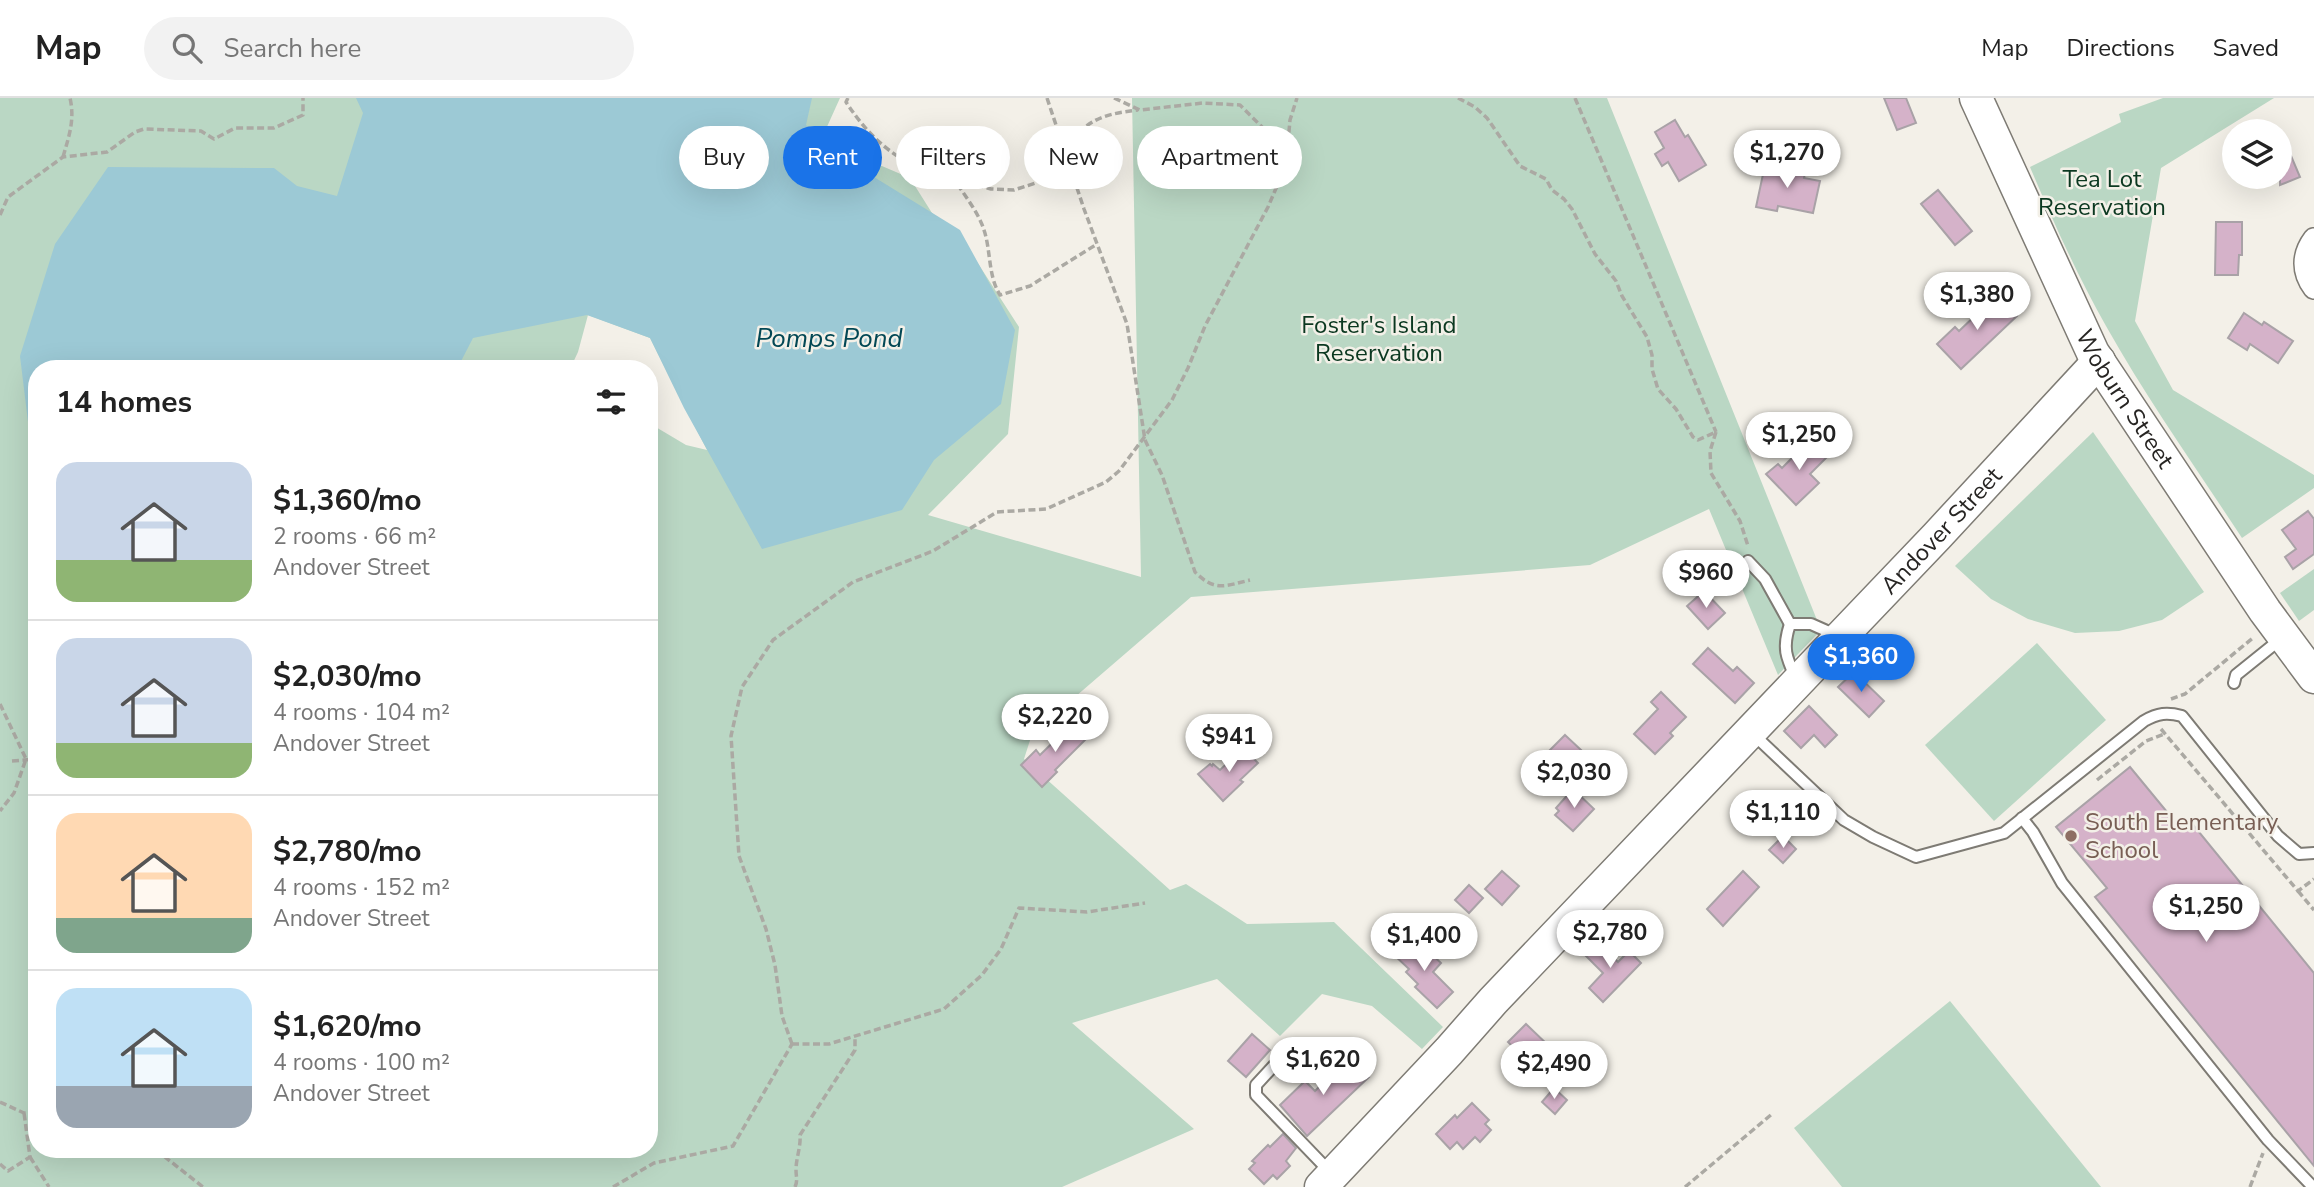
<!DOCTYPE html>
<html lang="en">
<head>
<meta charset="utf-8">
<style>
	body { margin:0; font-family:"Nunito Sans",sans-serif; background:#f2f2f2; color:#222; height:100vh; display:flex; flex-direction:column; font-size:26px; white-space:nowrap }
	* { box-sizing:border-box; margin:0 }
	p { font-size:23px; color:#767676 }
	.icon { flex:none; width:38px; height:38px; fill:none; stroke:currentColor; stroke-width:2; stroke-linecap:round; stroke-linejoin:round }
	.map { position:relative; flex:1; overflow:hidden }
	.sheet { position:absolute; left:28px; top:262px; width:630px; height:798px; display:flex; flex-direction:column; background:#fff; border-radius:28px; box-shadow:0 7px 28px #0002 }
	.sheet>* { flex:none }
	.hud { position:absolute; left:679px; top:28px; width:665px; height:63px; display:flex; gap:14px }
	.buttons { position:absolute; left:2222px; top:21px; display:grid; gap:14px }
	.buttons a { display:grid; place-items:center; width:70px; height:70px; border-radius:50%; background:#fff; box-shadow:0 7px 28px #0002; font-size:35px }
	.price { position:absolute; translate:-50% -60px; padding:0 16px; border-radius:24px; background:#fff; color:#222; font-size:23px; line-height:46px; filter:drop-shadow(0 2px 4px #0008) }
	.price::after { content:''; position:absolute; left:50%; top:42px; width:21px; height:16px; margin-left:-10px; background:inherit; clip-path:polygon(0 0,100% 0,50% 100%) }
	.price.active { background:#1a73e8; color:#fff }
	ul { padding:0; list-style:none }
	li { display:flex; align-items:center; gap:21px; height:175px; padding:0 28px }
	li+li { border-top:2px solid #e0e0e0 }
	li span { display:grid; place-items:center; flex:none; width:196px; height:140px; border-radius:21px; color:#555 }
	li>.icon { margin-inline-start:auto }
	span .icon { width:84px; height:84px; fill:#fffc; stroke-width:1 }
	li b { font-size:30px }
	h2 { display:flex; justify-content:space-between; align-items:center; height:84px; padding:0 28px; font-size:30px }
	.pill { padding:0 24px; border-radius:32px; background:#fff; box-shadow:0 7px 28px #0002; font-size:24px; line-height:63px }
	.pill.active { background:#1a73e8; color:#fff }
	header { display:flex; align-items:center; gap:42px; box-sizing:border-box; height:98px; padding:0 35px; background:#fff; border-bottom:2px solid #e0e0e0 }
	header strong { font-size:33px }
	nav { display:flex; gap:38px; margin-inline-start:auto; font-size:24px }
	.search { width:490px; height:63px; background:#f2f2f2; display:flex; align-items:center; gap:18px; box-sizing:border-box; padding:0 24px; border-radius:38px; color:#767676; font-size:26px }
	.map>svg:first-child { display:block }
	.green { fill:#bad7c4; fill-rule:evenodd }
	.water { fill:#9cc9d5 }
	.building { fill:#d5b2c9; stroke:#a9a2a7; stroke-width:2 }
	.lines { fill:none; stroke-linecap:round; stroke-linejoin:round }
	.lane-casing { stroke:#7e7b74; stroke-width:14 }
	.street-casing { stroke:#7e7b74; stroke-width:24 }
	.secondary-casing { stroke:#7e7b74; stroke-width:35 }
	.path { stroke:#aba9a3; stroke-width:3.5; stroke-dasharray:7 3.5; stroke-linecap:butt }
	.lane { stroke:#fff; stroke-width:10 }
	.street { stroke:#fff; stroke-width:21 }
	.secondary { stroke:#fff; stroke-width:32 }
	.education-dot { fill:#8d6e63; stroke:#f3f0e8; stroke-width:2.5 }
	.labels { text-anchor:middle; stroke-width:5; stroke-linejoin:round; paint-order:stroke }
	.park-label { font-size:24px; fill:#0b3820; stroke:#f3f0e8 }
	.street-label { font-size:24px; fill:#272523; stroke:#f3f0e8 }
	.education-label { font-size:24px; fill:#785e54; stroke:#f3f0e8; text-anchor:start }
	.water-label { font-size:26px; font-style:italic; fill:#024754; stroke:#f3f0e8 }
</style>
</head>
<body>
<header>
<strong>Map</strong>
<div class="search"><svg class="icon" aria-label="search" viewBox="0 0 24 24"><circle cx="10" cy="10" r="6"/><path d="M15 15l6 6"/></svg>Search here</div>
<nav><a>Map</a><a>Directions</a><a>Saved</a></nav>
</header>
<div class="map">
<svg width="2314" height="1089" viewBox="0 0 2314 1089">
	<rect width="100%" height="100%" fill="#f3f0e8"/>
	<g class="green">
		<path d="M0 0H840L821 42 910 80 932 115 979 167 1019 229 1008 336 928 417 1141 479 1132 0H1607L1821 532 1778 577 1709 411 1590 467 1191 499 1032 636 1024 661 1170 792 1186 786 1247 826 1334 824 1443 929 1422 951 1372 908 1322 896 1280 938 1217 881 1072 925 1194 1031 1062 1089H0ZM588 217 650 240 707 352 686 347 649 325V1052H37V271H570L578 254Z"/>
		<path d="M2163 0H2274L2161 70 2135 223 2173 292 2314 377V390L2242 440C2196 370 2147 301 2106 228 2077 177 2053 123 2030 69L2121 24 2119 16Z"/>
		<path d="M2093 334 2204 494 2162 522 2119 533 2075 535 2028 521 1991 501 1955 468Z"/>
		<path d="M2314 471V512L2299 523 2280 495Z"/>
		<path d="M2037 545 2106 622 1994 723 1925 647Z"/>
		<path d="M1950 903 2101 1089H1842L1794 1030Z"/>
	</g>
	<g class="water">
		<path d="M356 0H812L806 27 835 55 960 132 1015 232 1001 306 934 362 902 412 762 451 684 310 650 240 587 217 473 240 457 271H37V398L20 258 55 146 108 69 274 70 297 88 337 98 363 15Z"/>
		<path d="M351 1052H457L398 1059Z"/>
	</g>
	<g class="building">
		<path d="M1884 0H1906L1916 25 1897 32Z"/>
		<path d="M1675 22 1685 39 1688 37 1706 67 1679 83 1668 64 1662 68 1655 56 1664 50 1655 34Z"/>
		<path d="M2280 32 2300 79 2280 87Z"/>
		<path d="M1765 67 1805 75 1804 80 1820 83 1813 115 1778 108 1777 113 1756 109Z"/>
		<path d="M1938 92 1972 133 1955 147 1921 106Z"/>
		<path d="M2216 124H2242V157H2239L2238 177H2215Z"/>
		<path d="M1997 197 2017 218 1961 271 1937 246 1955 229 1959 233Z"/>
		<path d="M2244 215 2262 227 2264 224 2293 243 2278 265 2250 246 2247 252 2228 240Z"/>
		<path d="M1811 341 1828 358 1810 376 1819 385 1796 407 1766 376 1778 366 1782 370Z"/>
		<path d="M2308 413 2314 421V456L2293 471 2285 459 2296 451 2282 432Z"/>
		<path d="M1704 493 1725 515 1708 531 1687 508Z"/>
		<path d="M1708 550 1733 573 1737 569 1754 585 1735 605 1693 566Z"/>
		<path d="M1854 574 1884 603 1869 619 1838 589Z"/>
		<path d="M1661 594 1686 619 1670 635 1673 638 1655 656 1634 636 1658 611 1651 604Z"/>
		<path d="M1809 608 1837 637 1825 649 1814 637 1801 650 1784 633Z"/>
		<path d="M1076 622 1090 637 1055 672 1057 674 1042 689 1021 667 1036 652 1040 657Z"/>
		<path d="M1565 637 1596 666 1578 685 1547 655Z"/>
		<path d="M1243 650 1258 665 1240 682 1243 684 1223 703 1198 676 1210 666 1212 668 1213 666 1220 672Z"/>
		<path d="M2130 669 2181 731 2190 723 2314 875V1068L2095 799 2107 790 2056 729Z"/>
		<path d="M1573 691 1594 711 1573 733 1555 717 1559 713 1556 710Z"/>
		<path d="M1757 696 1782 720 1767 736 1741 712Z"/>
		<path d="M1783 738 1796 751 1783 765 1769 752Z"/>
		<path d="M1502 773 1519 788 1502 807 1485 791Z"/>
		<path d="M1743 773 1759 789 1723 828 1707 811Z"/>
		<path d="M1469 787 1483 800 1469 815 1455 802Z"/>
		<path d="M1407 841 1423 856 1427 852 1441 865 1433 874 1453 894 1437 910 1415 889 1418 886 1406 874 1409 871 1393 856Z"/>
		<path d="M1598 844 1618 864 1629 853 1641 865 1603 904 1589 890 1603 875 1585 857Z"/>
		<path d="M1526 926 1552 951 1534 969 1508 944Z"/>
		<path d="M1252 936 1270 952 1246 979 1228 963Z"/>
		<path d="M1349 959 1369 979 1307 1038 1280 1007 1305 983 1315 993Z"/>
		<path d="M1554 990 1567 1002 1555 1016 1542 1004Z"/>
		<path d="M1472 1005 1489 1022 1485 1026 1491 1032 1480 1044 1475 1039 1463 1051 1457 1044 1450 1051 1436 1036 1455 1017 1457 1020Z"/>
		<path d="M1283 1036 1296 1050 1286 1063 1290 1068 1277 1081 1273 1077 1264 1086 1249 1071 1255 1065 1252 1063 1268 1047 1270 1049Z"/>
	</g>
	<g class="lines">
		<g class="lane-casing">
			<g id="lane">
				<path d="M1735 483 1748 463 1765 481 1790 526"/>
				<path d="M1796 581C1786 559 1782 550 1790 526H1811L1838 538"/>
				<path d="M2234 585 2236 577 2282 540"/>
				<path d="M1752 635 1844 722 1873 739 1916 759 2004 735 2144 623C2158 615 2167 614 2182 618L2278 738 2299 756 2314 755"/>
				<path d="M2022 720 2033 734 2062 785 2268 1042 2313 1089"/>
				<path d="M1280 961 1256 987V997L1331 1075"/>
			</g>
		</g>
		<g class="street-casing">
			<path id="street" d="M2314 141C2302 157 2302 174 2314 190"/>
		</g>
		<g class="secondary-casing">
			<g id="secondary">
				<path id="s1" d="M1976 0 2093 255 2265 513 2314 579"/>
				<path id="s2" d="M1321 1089 1449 953 1493 903 1937 438 2099 263"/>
			</g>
		</g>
		<g class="path">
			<path d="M848 0 846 4C871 42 894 60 935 78 942 81 950 80 956 84 966 99 979 116 984 132 991 153 988 178 1000 197L1030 188 1097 146"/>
			<path d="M1047 0 1084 111 1127 226 1145 342 1162 377 1195 474C1215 494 1225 488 1250 482"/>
			<path d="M1114 0 1140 12 1203 5 1240 7 1264 31 1285 66"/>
			<path d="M1458 0 1475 9 1487 20 1520 68 1546 81 1552 92 1564 101 1572 111 1595 156 1616 183 1622 198 1647 239 1652 257V271L1658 291 1676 311 1693 339 1698 342 1716 334"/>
			<path d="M1575 0 1716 334"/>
			<path d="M1063 49C1092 21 1098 17 1138 12"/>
			<path d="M63 59C69 38 75 22 70 0"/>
			<path d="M956 84H967L991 91 1014 92 1039 84 1073 78"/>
			<path d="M0 117 8 99 63 59 107 54 135 34 144 31 201 33 214 41 235 30H274L303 17V0"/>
			<path d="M1716 334 1710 353 1711 375 1740 423 1748 448"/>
			<path d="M2171 601 2185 596 2254 539"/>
			<path d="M0 606 26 661 14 695 0 713"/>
			<path d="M2161 631 2298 793 2314 781"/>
			<path d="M12 663 37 661"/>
			<path d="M2097 682 2146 643 2164 636"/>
			<path d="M2298 793 2314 812"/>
			<path d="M792 946 782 918 775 867 766 831 739 758 731 638 742 589 773 542 853 484 933 453 997 414 1046 411 1106 384 1119 373 1172 302 1188 270 1205 228 1268 109 1286 67 1290 22 1297 0"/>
			<path d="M792 946H829L944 911 982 877 1001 851 1019 810 1087 814 1145 805"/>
			<path d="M0 1004 24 1015 37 1017"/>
			<path d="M156 1052 203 1089"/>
			<path d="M30 1059 49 1089"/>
			<path d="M0 1066 8 1073 30 1059 24 1015"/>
			<path d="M613 1089 654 1065 733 1048 792 946"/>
			<path d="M795 1089C798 1082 796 1079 796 1072 796 1060 801 1049 800 1037L855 952V938"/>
			<path d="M1685 1089 1772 1016"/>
			<path d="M2250 1089 2263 1055"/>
		</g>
		<use href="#lane" class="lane"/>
		<use href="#street" class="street"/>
		<use href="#secondary" class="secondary"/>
	</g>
	<circle class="education-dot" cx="2071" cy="738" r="7"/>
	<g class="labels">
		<g class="park-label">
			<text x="2102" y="89">Tea Lot<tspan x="2102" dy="28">Reservation</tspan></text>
			<text x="1379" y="235">Foster's Island<tspan x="1379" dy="28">Reservation</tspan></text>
		</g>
		<g class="street-label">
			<text dy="8" stroke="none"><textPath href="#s1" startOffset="336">Woburn Street</textPath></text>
			<text dy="8" stroke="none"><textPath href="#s2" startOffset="903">Andover Street</textPath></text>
		</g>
		<g class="education-label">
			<text x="2085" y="732">South Elementary<tspan x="2085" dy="28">School</tspan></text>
		</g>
		<g class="water-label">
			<text x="829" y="249">Pomps Pond</text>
		</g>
	</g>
</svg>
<div class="buttons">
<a><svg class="icon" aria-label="layers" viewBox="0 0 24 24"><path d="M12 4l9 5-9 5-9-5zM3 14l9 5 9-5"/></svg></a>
</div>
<b class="price" style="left:1787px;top:92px">$1,270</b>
<b class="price" style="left:1977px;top:234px">$1,380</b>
<b class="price" style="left:1799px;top:374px">$1,250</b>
<b class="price" style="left:1706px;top:512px">$960</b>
<b class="price active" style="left:1861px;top:596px">$1,360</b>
<b class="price" style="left:1055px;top:656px">$2,220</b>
<b class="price" style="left:1229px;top:676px">$941</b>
<b class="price" style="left:1574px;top:712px">$2,030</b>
<b class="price" style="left:1783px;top:752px">$1,110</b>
<b class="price" style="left:2206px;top:846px">$1,250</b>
<b class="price" style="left:1610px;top:872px">$2,780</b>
<b class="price" style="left:1424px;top:875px">$1,400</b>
<b class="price" style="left:1323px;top:999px">$1,620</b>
<b class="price" style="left:1554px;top:1003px">$2,490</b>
<div class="hud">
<a class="pill">Buy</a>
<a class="pill active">Rent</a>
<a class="pill">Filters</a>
<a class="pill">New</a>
<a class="pill">Apartment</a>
</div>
<section class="sheet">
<h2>14 homes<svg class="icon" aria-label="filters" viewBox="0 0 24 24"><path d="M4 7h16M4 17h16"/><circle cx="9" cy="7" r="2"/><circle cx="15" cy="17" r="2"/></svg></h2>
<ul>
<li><span style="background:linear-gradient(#c9d6e8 70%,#8fb573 0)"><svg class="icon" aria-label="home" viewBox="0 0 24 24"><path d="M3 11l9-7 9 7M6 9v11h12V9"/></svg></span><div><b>$1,360/mo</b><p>2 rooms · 66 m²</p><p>Andover Street</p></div></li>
<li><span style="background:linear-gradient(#c9d6e8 75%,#8fb573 0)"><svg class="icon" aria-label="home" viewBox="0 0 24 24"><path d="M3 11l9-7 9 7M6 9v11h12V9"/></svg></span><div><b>$2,030/mo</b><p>4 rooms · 104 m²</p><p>Andover Street</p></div></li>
<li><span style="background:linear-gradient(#ffd9b3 75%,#7fa58c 0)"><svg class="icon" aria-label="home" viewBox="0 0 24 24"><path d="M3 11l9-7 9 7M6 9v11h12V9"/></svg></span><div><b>$2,780/mo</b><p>4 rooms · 152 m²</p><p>Andover Street</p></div></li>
<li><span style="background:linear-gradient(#bfe0f5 70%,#9aa5b1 0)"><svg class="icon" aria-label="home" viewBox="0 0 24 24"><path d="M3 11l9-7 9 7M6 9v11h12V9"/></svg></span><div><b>$1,620/mo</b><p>4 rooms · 100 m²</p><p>Andover Street</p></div></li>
</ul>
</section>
</div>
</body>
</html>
